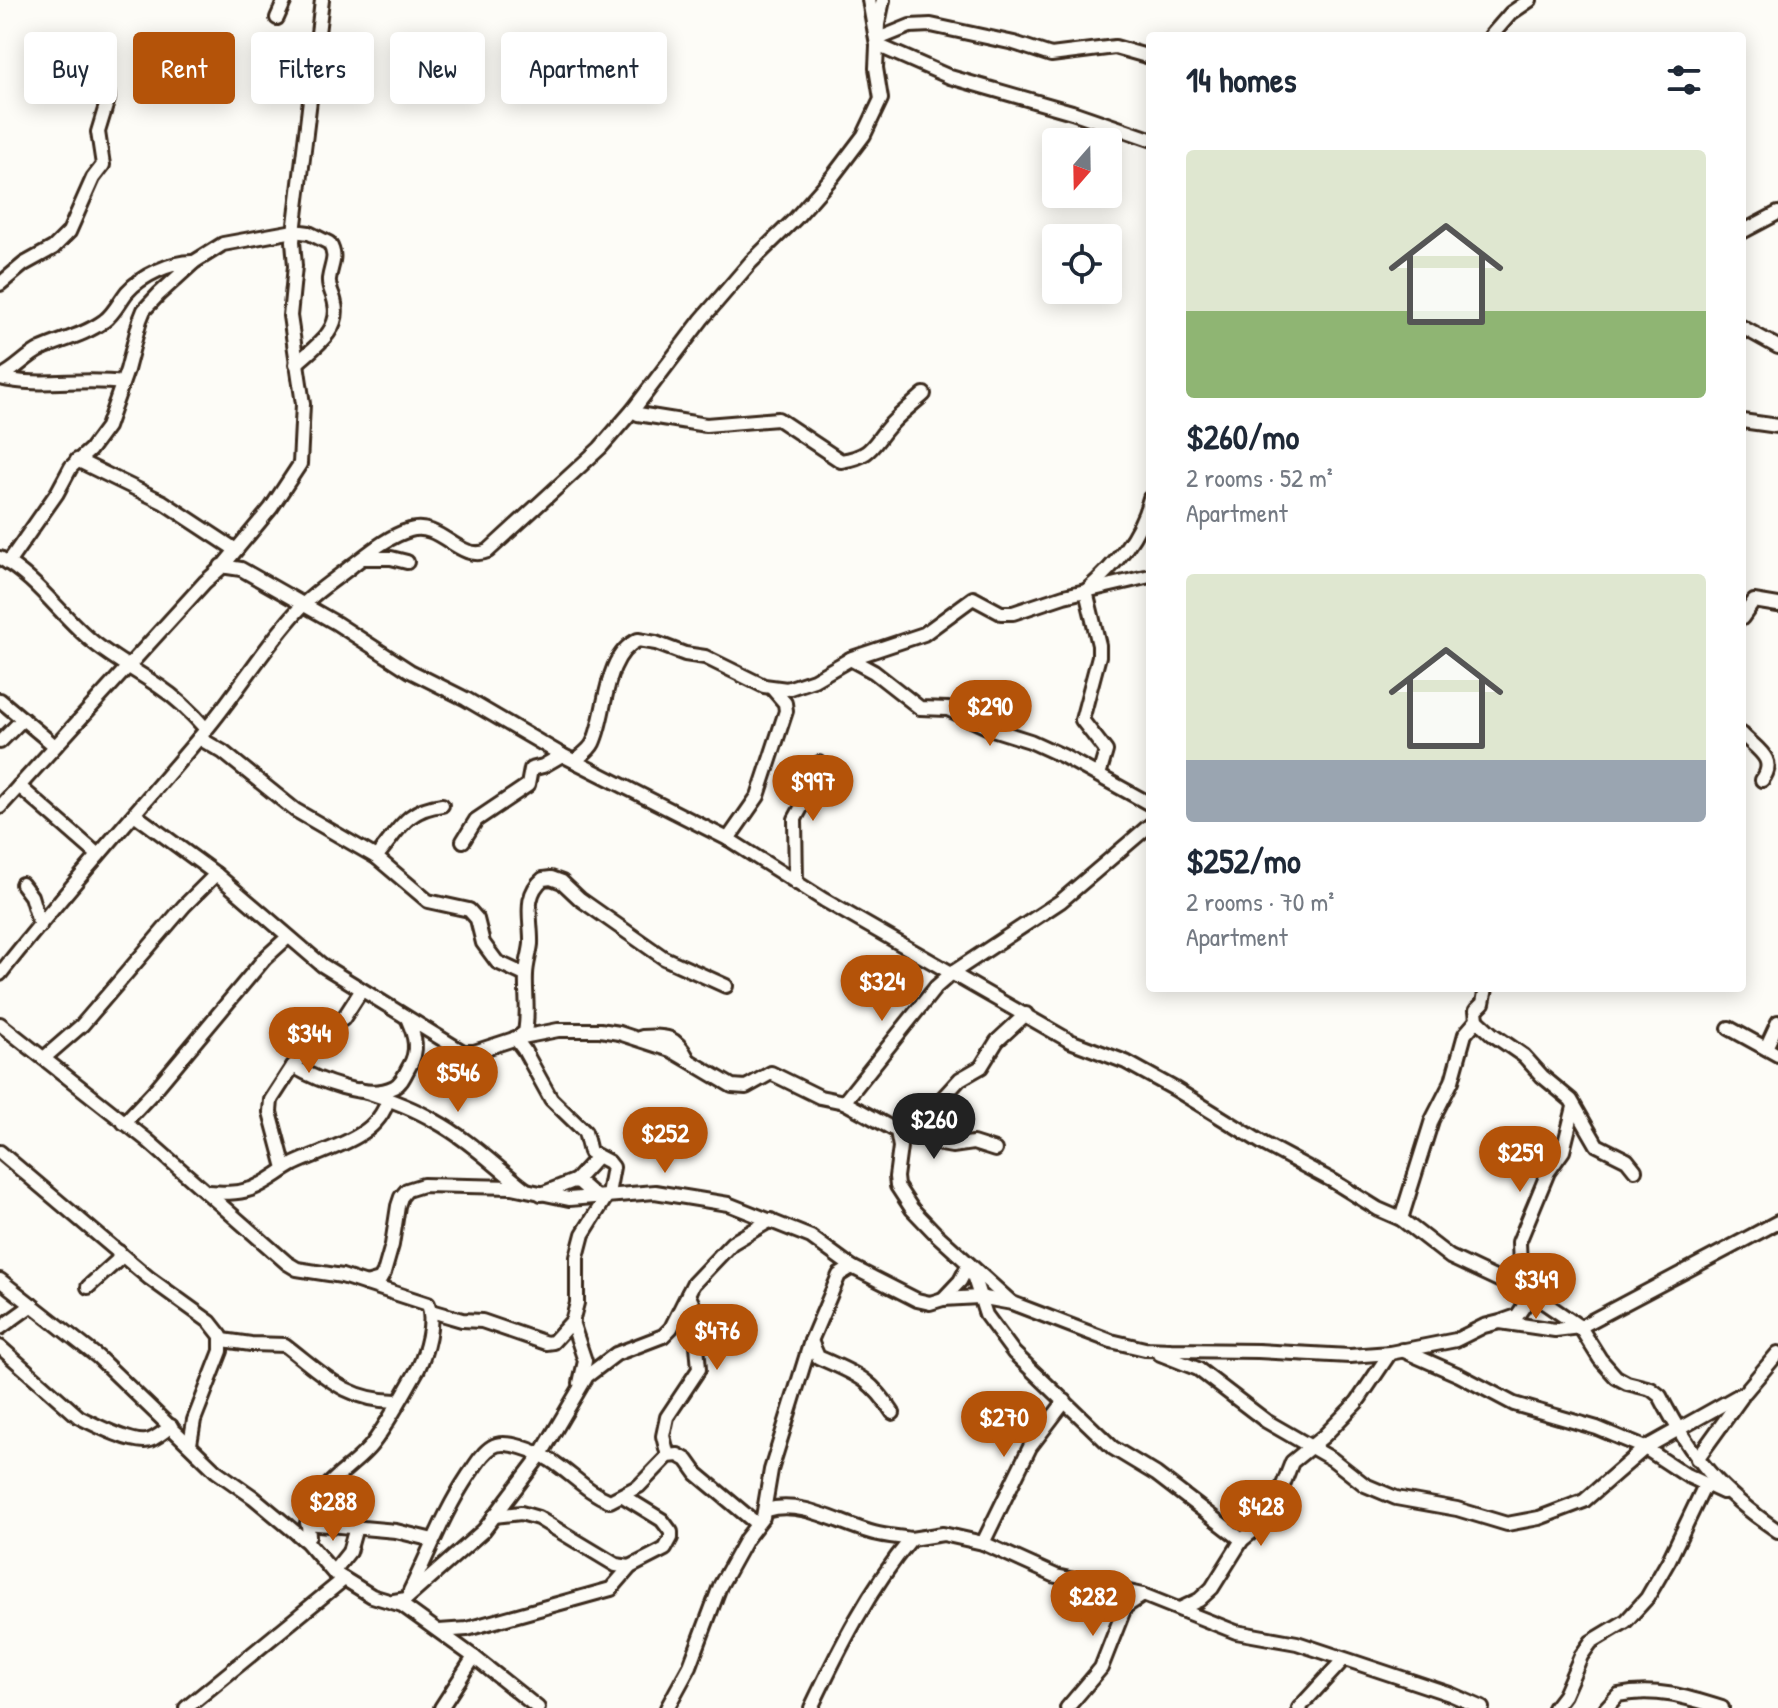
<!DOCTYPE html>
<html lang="en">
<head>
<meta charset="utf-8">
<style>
	body { margin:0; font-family:"Patrick Hand",sans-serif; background:#f6f6f7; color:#1f2937; height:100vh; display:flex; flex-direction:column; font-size:30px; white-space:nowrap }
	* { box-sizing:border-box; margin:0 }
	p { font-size:26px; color:#747a83 }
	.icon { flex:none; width:44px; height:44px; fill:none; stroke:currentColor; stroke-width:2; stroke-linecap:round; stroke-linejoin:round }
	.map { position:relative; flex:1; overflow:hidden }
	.details { position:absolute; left:1146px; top:32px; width:600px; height:960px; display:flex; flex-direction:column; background:#fff; border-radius:8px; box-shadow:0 4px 20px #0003 }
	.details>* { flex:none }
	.guide { position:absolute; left:24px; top:32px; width:760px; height:72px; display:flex; gap:16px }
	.needle { width:52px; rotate:200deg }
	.fabs { position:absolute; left:1042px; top:128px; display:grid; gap:16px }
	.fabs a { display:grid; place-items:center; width:80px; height:80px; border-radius:8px; background:#fff; box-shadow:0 4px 20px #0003; font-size:40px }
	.price { position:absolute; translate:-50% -68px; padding:0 18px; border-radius:28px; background:#b45309; color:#fff; font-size:26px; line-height:52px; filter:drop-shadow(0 2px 4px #0008) }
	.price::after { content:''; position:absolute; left:50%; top:48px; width:24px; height:18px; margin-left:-12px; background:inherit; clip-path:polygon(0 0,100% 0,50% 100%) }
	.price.current { background:#222; color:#fff }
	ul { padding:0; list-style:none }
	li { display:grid; align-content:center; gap:16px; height:424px; padding:0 40px }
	li span { display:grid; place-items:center; height:248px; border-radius:8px; color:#555 }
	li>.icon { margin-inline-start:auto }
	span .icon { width:144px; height:144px; fill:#fffc; stroke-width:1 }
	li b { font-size:34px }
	h2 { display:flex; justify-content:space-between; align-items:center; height:96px; padding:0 40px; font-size:34px }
	.chip { padding:0 28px; border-radius:8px; background:#fff; box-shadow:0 4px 20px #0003; font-size:28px; line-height:72px }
	.chip.current { background:#b45309; color:#fff }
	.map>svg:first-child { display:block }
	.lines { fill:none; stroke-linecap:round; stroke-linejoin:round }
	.minor-casing { stroke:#3b2a1e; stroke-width:18 }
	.minor { stroke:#fdfcf7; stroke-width:12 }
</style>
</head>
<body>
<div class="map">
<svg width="1778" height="1708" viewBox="0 0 1778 1708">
	<rect width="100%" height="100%" fill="#fdfcf7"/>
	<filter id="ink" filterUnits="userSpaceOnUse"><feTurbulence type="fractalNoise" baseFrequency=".0125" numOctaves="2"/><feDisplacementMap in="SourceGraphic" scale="16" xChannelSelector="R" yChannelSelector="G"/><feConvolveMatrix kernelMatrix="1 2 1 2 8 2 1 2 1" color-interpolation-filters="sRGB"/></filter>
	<g filter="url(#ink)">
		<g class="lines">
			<g class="minor-casing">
				<g id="minor">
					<path d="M869 0 877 45 950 77 1072 112 1150 139"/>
					<path d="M277 18 285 0"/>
					<path d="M1491 36 1511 13 1530 0"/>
					<path d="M878 39 910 26 931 25 1014 43 1051 55 1115 47 1150 57"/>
					<path d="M1742 232 1778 213"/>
					<path d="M0 284 24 264 53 248 69 232 93 178 103 165 98 132 108 99 107 90"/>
					<path d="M1742 327 1778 347"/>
					<path d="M0 377C16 370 26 356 41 349 61 340 85 335 104 321 114 314 119 302 127 292 141 276 172 261 194 262"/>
					<path d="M0 378C40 388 82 377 122 383"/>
					<path d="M633 410 638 414 706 425 778 419 841 461C874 456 872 444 891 424 901 413 913 404 924 394"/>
					<path d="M1742 421 1778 426"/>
					<path d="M77 460 163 502 236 550"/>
					<path d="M0 558C37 578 61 616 93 642 115 660 137 671 160 687 178 699 192 713 206 729"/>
					<path d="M363 558H391L407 562"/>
					<path d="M8 563 57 493 71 467 90 450 107 427 127 370 140 320 144 310 159 294 194 262 223 244 294 231 309 233 329 243C338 257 331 264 329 279 328 288 334 295 335 304 341 331 313 348 296 364"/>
					<path d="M221 566 241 569 336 623 410 671 466 699 562 755 728 839 824 900 1070 1041 1126 1062 1175 1089 1264 1144 1333 1181 1378 1209 1401 1219 1450 1257 1539 1299 1580 1327 1600 1359 1616 1377 1627 1383 1651 1389 1660 1396C1692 1458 1719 1491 1778 1531"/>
					<path d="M1742 618 1754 601 1778 605"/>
					<path d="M850 659 874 672 920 708 948 709 989 728 1030 741 1063 756 1150 804"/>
					<path d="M0 700 55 746"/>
					<path d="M1742 734C1756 749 1778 759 1762 780"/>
					<path d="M199 738 223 752 295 810 376 857 428 901 469 910 477 919 483 943 497 962 525 975"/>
					<path d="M0 742 23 719"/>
					<path d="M575 761C581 755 589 751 593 743 607 714 603 656 638 640L656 643 685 654 705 657 764 686 787 689 814 680 852 658 924 634 973 598 1001 613H1013L1064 596 1150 576"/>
					<path d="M1099 775 1106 751 1082 720 1099 656V645L1086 591C1115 565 1140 537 1150 498"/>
					<path d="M19 786 98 855"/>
					<path d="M0 807 205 582 222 567 271 508 300 464 303 404 290 316 295 266 293 241 322 0"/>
					<path d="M134 814 216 874 322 965 463 1052H474L517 1038 558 1030H600L619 1033 671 1050 732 1086 746 1087 771 1073 820 1097 844 1102 897 1131 900 1147 896 1177 897 1186 912 1209 936 1234 1012 1303 1111 1341 1145 1349 1171 1350 1258 1351 1350 1356 1390 1353 1456 1340 1484 1326 1500 1322 1555 1330 1580 1327 1778 1222"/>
					<path d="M728 839 758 796 786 711 785 703 772 688"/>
					<path d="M463 841 476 820 528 785 531 769 543 766 562 755"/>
					<path d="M376 857C398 832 405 809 442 805"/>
					<path d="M796 883 795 819 808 795 819 763"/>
					<path d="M22 884 31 896 40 926"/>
					<path d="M0 974C65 891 136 813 204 732 238 692 265 645 301 607 316 591 336 579 353 565 370 552 389 536 410 530 441 521 459 563 488 551L600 448 633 410 702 319 751 262 795 219 833 176 864 135 881 99 876 68 878 24 883 0"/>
					<path d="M1477 1020 1492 1034 1524 1056 1542 1076 1571 1100 1597 1145 1627 1160 1635 1170"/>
					<path d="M0 1024 147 1140 287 1263 297 1269 342 1276 428 1304C435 1322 426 1352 418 1369 404 1393 390 1420 373 1443 352 1472 301 1490 309 1535L302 1538"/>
					<path d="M1729 1028 1778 1055"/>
					<path d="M642 1037C666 1035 676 1036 688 1059"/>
					<path d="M515 1038 524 1050 551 1099 585 1132 590 1152 609 1162 613 1167 608 1194 583 1234 577 1257V1303L572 1322 585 1361 580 1383"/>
					<path d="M517 1038 525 1032C529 1013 525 995 526 975 526 965 530 954 531 944 532 921 522 896 543 879L551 878 562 882 580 899 664 958 726 986"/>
					<path d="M1766 1048 1778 1022"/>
					<path d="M44 1058 82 1025 184 906 216 874"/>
					<path d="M293 1066C317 1080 367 1101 394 1087 402 1083 405 1074 409 1067 419 1051 415 1036 408 1020"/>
					<path d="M360 1090C386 1098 412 1107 435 1121 468 1139 495 1166 525 1189"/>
					<path d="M844 1102 936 987 952 973 1061 901 1150 825"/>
					<path d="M124 1123 154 1091 265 958 288 937"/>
					<path d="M901 1129 941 1144 952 1146 973 1143 995 1150"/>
					<path d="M905 1130 938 1103 960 1079 981 1067 997 1041 1026 1014"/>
					<path d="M926 1137 940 1103"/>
					<path d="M0 1152 149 1278 210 1322 221 1336V1351L194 1420 190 1444"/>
					<path d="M285 1168 270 1112 271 1100 293 1066 323 1032 343 1019 361 991"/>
					<path d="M575 1181 597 1157"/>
					<path d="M207 1192C222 1193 236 1194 251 1189 267 1183 279 1172 294 1164 327 1148 378 1139 388 1099"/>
					<path d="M541 1194 574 1181 579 1182 596 1197"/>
					<path d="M1401 1219 1432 1120 1452 1081 1465 1034 1477 1020 1476 1010 1483 1003 1486 988"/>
					<path d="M970 1266 986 1315 1014 1353 1113 1448 1156 1474 1242 1540"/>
					<path d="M0 1280 98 1357 216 1471 253 1497 307 1542 333 1572 372 1596 402 1605 474 1657 538 1708"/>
					<path d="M366 1284 380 1280 384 1273 392 1245 398 1206 401 1197 407 1190 423 1185 512 1187 569 1199 655 1192 728 1204 811 1237 852 1267 917 1300 930 1303 943 1299 979 1297 1012 1303"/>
					<path d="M88 1287 118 1260 119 1252"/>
					<path d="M943 1299 960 1281 969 1264"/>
					<path d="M431 1311 462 1320 482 1321 546 1343 553 1342 573 1320"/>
					<path d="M1503 1321 1517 1316 1524 1306 1521 1291 1519 1242 1548 1172 1563 1151 1574 1107"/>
					<path d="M0 1328 32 1305"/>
					<path d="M223 1340 251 1344 285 1345C323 1374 347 1402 399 1401"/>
					<path d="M811 1341 818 1357C855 1374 870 1377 893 1413"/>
					<path d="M0 1347 79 1417C93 1424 136 1446 150 1440 158 1437 165 1431 171 1426"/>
					<path d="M1402 1350 1459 1375 1514 1404 1597 1428 1645 1448 1686 1475 1723 1492"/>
					<path d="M1160 1354 1198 1369 1266 1421 1332 1459 1365 1485 1396 1498 1457 1509 1507 1524 1539 1518 1584 1501 1645 1448 1745 1392 1778 1353"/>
					<path d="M668 1456 663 1436 667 1417 699 1369 697 1345 701 1322 688 1294"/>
					<path d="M1697 1459 1741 1398"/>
					<path d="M766 1510C802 1499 839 1524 874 1533 886 1536 899 1537 911 1539"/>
					<path d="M494 1516 521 1513 538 1518 616 1565 630 1567"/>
					<path d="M307 1523 396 1531 433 1540"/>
					<path d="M983 1543 1030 1447 1065 1401"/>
					<path d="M333 1572 349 1552 356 1527"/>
					<path d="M410 1591C430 1551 444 1512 468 1476 475 1466 482 1453 492 1447 505 1438 538 1452 550 1460 571 1473 587 1492 610 1501L639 1486 668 1456 678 1455 687 1460 697 1474 757 1524"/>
					<path d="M394 1601 406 1599 484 1530 540 1456 587 1376 616 1354 663 1336 671 1328 693 1284 732 1243 771 1220"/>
					<path d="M1180 1609 1199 1600 1212 1588 1242 1540 1258 1527 1276 1503 1292 1462 1324 1436 1357 1402 1390 1353"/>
					<path d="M439 1631 467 1629 611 1589 630 1567 665 1549 671 1538V1532L662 1520 623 1496"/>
					<path d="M186 1708 344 1579"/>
					<path d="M441 1708 474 1657"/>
					<path d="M667 1708 690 1666 720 1586 746 1539 763 1517 771 1470 811 1341 839 1275 852 1267"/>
					<path d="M811 1708C839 1649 869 1589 911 1539L943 1534 983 1543 1056 1576 1143 1595 1236 1632 1297 1643 1450 1694 1482 1708"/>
					<path d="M1067 1708 1101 1668 1125 1607 1143 1595"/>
					<path d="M1299 1708 1343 1660"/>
					<path d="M1554 1708 1564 1695 1581 1656 1591 1642 1626 1621 1647 1598 1669 1560 1705 1485"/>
					<path d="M1606 1708 1618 1695C1655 1687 1687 1697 1722 1708"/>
				</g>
			</g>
			<use href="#minor" class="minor"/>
		</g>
	</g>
</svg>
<div class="fabs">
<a><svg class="needle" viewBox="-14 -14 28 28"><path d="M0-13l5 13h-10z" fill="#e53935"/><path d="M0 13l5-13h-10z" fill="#747a83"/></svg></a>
<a><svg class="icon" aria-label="locate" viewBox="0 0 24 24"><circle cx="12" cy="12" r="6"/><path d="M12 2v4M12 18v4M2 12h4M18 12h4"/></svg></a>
</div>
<b class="price" style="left:990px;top:748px">$290</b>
<b class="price" style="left:813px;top:823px">$997</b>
<b class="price" style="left:882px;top:1023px">$324</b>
<b class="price" style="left:309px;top:1075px">$344</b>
<b class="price" style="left:458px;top:1114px">$546</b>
<b class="price current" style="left:934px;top:1161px">$260</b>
<b class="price" style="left:665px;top:1175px">$252</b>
<b class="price" style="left:1520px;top:1194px">$259</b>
<b class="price" style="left:1536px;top:1321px">$349</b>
<b class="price" style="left:717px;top:1372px">$476</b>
<b class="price" style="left:1004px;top:1459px">$270</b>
<b class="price" style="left:333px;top:1543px">$288</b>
<b class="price" style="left:1261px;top:1548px">$428</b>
<b class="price" style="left:1093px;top:1638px">$282</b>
<div class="guide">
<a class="chip">Buy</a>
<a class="chip current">Rent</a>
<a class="chip">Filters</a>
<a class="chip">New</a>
<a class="chip">Apartment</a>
</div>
<section class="details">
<h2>14 homes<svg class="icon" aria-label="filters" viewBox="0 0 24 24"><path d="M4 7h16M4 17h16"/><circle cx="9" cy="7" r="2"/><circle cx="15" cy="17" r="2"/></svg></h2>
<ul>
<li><span style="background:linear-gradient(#dfe7d0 65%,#8fb573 0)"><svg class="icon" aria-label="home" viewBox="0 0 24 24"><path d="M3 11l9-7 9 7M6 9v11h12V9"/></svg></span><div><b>$260/mo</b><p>2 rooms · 52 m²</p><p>Apartment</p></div></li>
<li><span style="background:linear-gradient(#dfe7d0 75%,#9aa5b1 0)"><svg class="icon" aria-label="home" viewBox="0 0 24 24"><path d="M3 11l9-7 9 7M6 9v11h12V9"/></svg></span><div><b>$252/mo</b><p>2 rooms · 70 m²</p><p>Apartment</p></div></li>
</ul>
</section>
</div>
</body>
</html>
